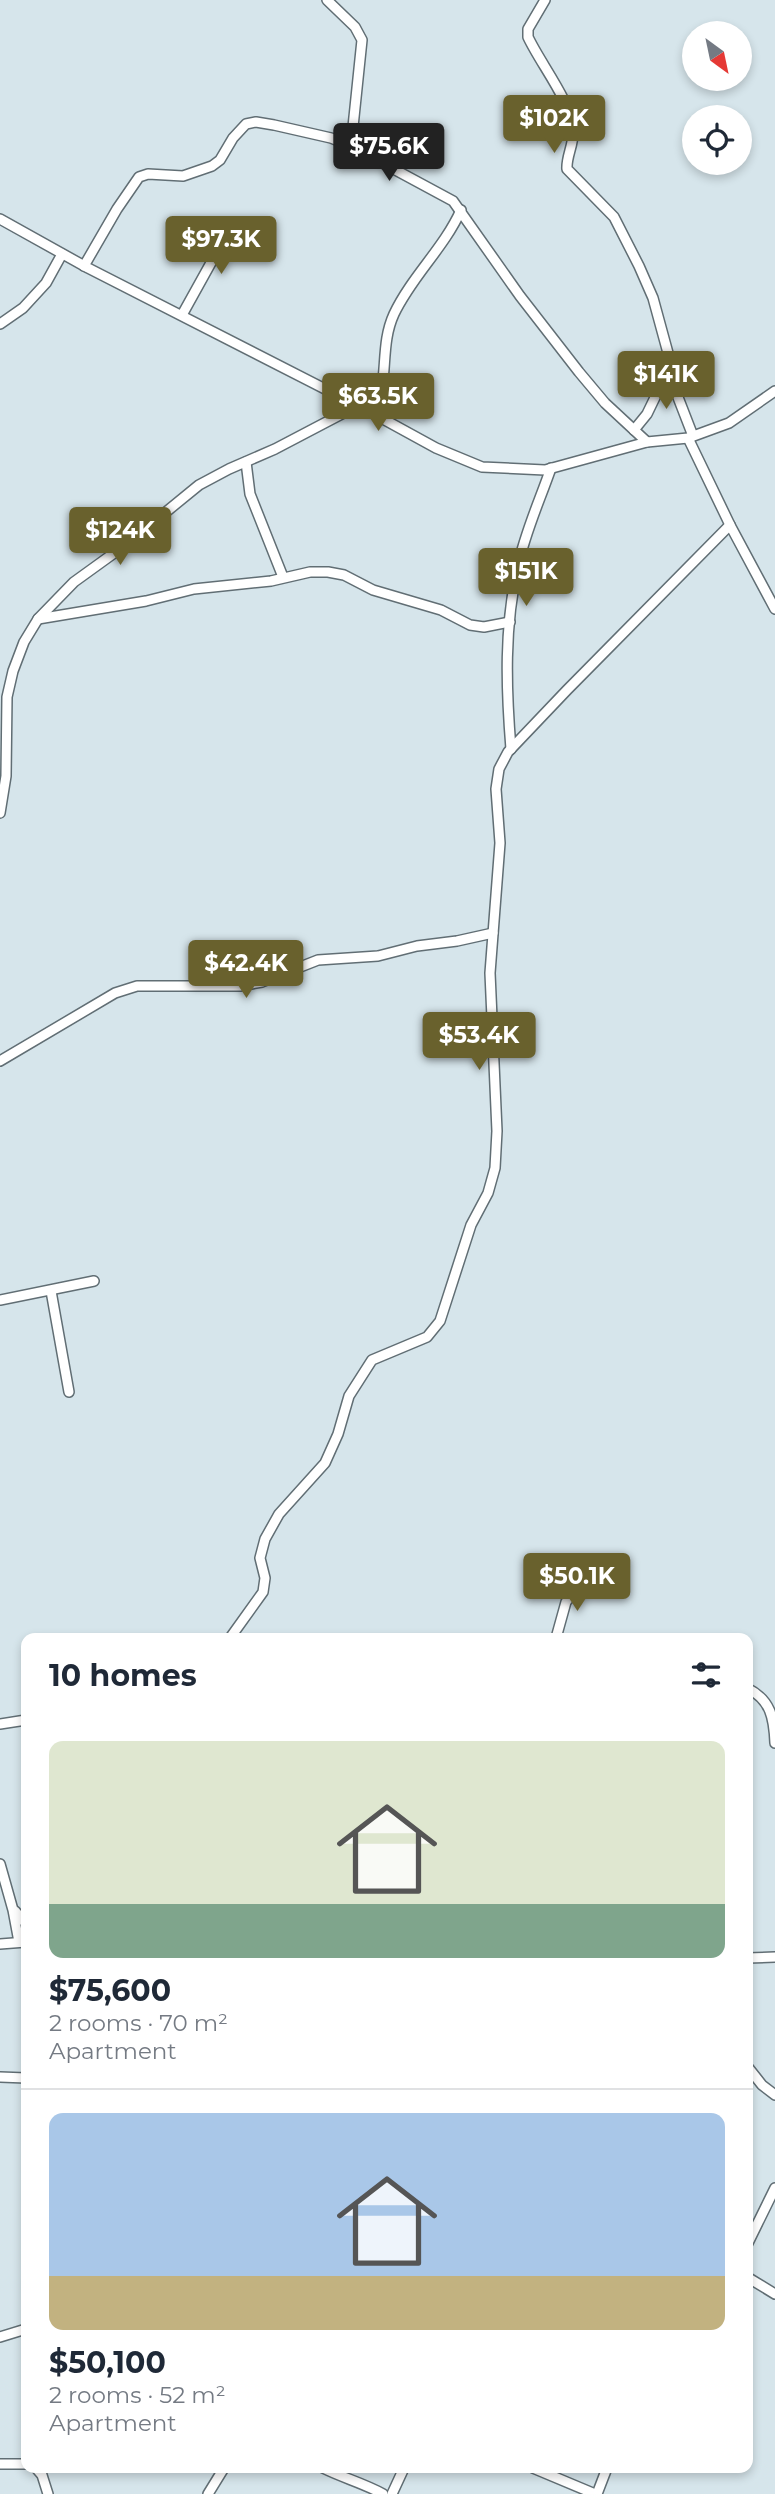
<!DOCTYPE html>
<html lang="en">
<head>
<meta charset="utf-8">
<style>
	body { margin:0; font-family:Montserrat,sans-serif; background:#f2f2f3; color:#1f2937; height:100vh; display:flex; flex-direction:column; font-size:26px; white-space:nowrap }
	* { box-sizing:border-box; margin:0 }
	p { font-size:23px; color:#747a83 }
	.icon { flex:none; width:38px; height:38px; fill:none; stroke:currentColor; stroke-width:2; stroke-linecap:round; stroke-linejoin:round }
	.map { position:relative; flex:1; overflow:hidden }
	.panel { position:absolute; left:21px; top:1633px; width:732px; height:840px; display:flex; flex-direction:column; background:#fff; border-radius:14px; box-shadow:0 4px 10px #0003 }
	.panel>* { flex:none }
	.needle { width:46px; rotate:147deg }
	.buttons { position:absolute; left:682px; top:21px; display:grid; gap:14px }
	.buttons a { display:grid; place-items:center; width:70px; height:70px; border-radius:50%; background:#fff; box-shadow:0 4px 10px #0003; font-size:35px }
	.price { position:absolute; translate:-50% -60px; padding:0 16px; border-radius:7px; background:#69612d; color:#fff; font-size:23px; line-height:46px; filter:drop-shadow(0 2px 4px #0008) }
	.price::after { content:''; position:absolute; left:50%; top:42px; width:21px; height:16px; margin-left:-10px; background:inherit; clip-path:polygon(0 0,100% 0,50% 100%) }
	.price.current { background:#222; color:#fff }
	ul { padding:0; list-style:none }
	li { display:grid; align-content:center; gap:14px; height:371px; padding:0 28px }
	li+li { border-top:2px solid #e0e1e3 }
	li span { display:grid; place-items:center; height:217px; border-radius:14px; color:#555 }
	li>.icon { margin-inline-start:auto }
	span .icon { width:126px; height:126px; fill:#fffc; stroke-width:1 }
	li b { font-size:30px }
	h2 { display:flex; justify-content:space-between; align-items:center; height:84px; padding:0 28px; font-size:30px }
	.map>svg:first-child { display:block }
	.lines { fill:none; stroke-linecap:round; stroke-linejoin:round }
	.minor-casing { stroke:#616e74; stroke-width:12 }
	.minor { stroke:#fff; stroke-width:9 }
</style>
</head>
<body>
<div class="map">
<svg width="775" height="2494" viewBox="0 0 775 2494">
	<rect width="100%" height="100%" fill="#d6e5eb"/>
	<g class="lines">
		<g class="minor-casing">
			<g id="minor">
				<path d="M327 0 355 27 362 40 351 146"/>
				<path d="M545 0 528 29V37C541 65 572 102 573 131 574 144 566 157 567 169L614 217 639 266 653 298 668 353 674 387 693 436"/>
				<path d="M0 219 88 268 374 414 436 448 482 467 545 470 647 442 688 438 729 423 775 391"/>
				<path d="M84 266 117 209 139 177 148 174 183 176 212 166 220 160 233 138 246 124 256 122 274 125 331 138 351 146 453 201 520 296 579 372 605 403 647 442"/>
				<path d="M182 315 233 223"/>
				<path d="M0 324 23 308 46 283 62 254"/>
				<path d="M374 414C377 405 380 396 382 388 386 362 383 338 394 314 412 276 444 248 461 210"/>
				<path d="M634 430 647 414 661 385 672 370"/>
				<path d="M688 438 730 525 775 609"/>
				<path d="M246 462 250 494 283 577"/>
				<path d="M38 619 146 601 194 589 271 581 310 572H328L344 575 373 590 441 610 470 625 484 627 510 622"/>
				<path d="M511 749C506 688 504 626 518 566 525 532 540 500 551 468"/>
				<path d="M0 813 6 776 7 697 13 671 24 642 38 619 74 582 128 543 199 485 229 469 275 449 357 406"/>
				<path d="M0 1061 115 993 137 986H240L262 982 318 960 378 956 417 946 457 941 493 933"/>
				<path d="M51 1291 69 1392"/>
				<path d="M0 1300 94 1281"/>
				<path d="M230 1638 263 1592 265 1578 260 1558 265 1539 279 1514 325 1463 338 1434 349 1396 372 1360 427 1337 440 1321 471 1225 488 1193 495 1168 497 1131 490 973 500 843 496 789 499 769 508 752 567 690 730 525"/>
				<path d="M556 1638 566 1602 583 1581"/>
				<path d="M747 1688C771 1700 774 1718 775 1743"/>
				<path d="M0 1724 26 1720"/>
				<path d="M0 1864 13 1910 19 1942"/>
				<path d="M15 1911 26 1924"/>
				<path d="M0 1944 26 1942"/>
				<path d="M747 1958 775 1957"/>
				<path d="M747 2066 762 2085 775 2095"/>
				<path d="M0 2077 26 2078"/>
				<path d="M747 2245 775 2188"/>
				<path d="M747 2277 775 2294"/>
				<path d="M0 2337 26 2329"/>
				<path d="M0 2464H26"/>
				<path d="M36 2468 42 2475 48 2494"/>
				<path d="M323 2468C343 2478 363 2483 383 2494"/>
				<path d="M533 2468 595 2494"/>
				<path d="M208 2494 224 2468"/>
				<path d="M392 2494 404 2468"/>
				<path d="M597 2494 607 2468"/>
			</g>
		</g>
		<use href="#minor" class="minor"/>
	</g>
</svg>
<div class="buttons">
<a><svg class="needle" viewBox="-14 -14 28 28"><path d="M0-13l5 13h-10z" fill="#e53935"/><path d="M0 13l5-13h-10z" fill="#747a83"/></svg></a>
<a><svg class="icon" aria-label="locate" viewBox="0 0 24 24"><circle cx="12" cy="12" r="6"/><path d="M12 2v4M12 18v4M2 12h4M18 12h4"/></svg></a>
</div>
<b class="price" style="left:554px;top:155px">$102K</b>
<b class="price current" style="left:389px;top:183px">$75.6K</b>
<b class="price" style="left:221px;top:276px">$97.3K</b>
<b class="price" style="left:666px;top:411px">$141K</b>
<b class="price" style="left:378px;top:433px">$63.5K</b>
<b class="price" style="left:120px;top:567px">$124K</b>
<b class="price" style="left:526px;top:608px">$151K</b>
<b class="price" style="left:246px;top:1000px">$42.4K</b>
<b class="price" style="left:479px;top:1072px">$53.4K</b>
<b class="price" style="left:577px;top:1613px">$50.1K</b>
<section class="panel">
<h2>10 homes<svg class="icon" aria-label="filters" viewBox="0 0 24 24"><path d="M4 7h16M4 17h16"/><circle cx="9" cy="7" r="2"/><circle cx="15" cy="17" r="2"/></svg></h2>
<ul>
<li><span style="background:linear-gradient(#dfe7d0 75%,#7fa58c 0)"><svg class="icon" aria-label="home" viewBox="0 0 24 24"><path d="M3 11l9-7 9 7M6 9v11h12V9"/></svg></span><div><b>$75,600</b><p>2 rooms · 70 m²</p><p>Apartment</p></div></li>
<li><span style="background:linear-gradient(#a9c7e8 75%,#c2b280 0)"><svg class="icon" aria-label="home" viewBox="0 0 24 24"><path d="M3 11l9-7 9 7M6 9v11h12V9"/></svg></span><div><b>$50,100</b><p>2 rooms · 52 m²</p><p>Apartment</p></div></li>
</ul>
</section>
</div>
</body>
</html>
